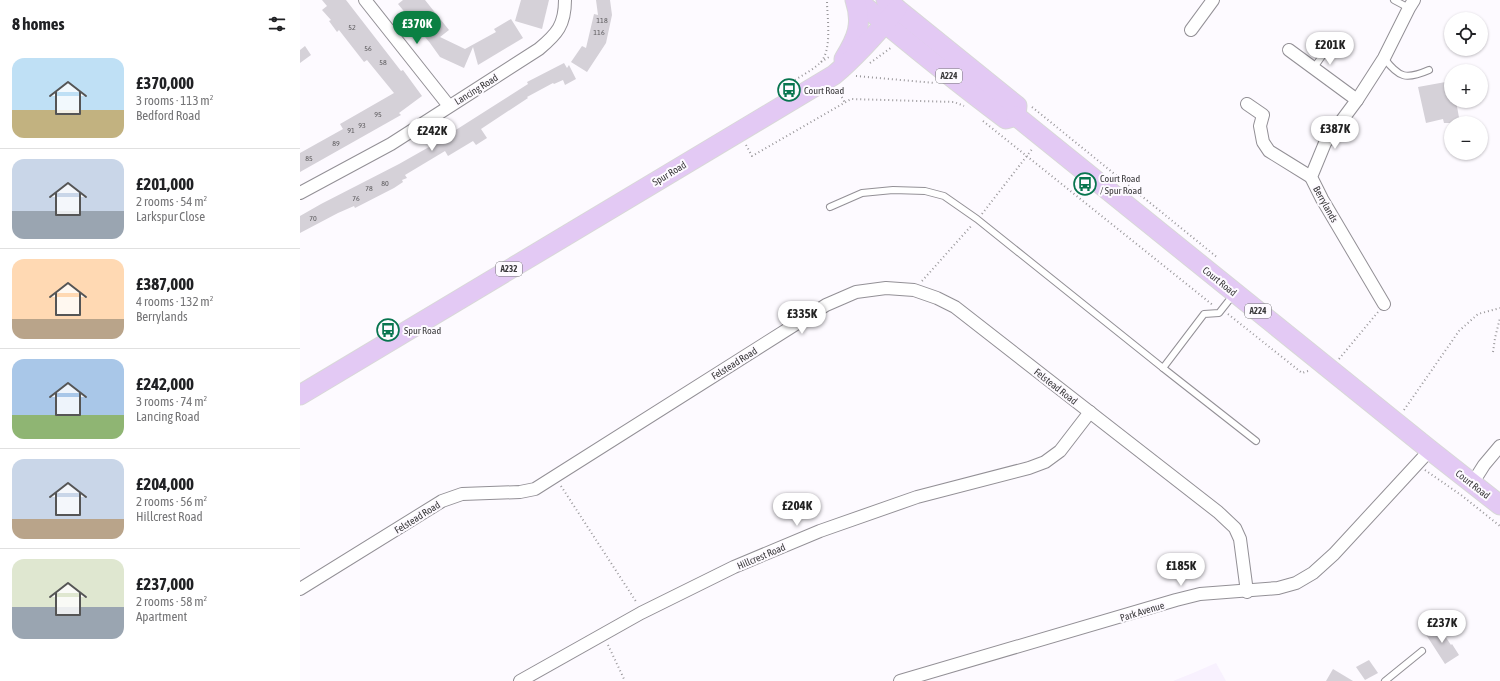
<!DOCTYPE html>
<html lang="en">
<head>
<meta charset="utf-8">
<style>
	body { margin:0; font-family:"Asap Condensed",sans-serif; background:#f2f2f2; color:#202124; height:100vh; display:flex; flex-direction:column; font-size:15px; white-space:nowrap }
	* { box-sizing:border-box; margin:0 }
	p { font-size:13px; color:#757577 }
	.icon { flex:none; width:22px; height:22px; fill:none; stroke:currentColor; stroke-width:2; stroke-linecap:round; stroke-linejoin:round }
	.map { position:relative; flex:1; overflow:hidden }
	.sheet { display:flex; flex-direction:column; background:#fff; width:300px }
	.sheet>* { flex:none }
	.buttons { position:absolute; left:1144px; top:12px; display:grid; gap:8px }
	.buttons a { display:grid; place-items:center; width:44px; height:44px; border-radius:50%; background:#fff; box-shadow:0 1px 3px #0004; font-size:20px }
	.price { position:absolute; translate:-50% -34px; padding:0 9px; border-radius:14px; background:#fff; color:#222; font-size:13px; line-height:26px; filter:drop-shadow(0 1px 2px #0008) }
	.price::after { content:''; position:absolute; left:50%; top:24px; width:12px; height:9px; margin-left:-6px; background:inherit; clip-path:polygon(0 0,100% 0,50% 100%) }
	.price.on { background:#0b8043; color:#fff }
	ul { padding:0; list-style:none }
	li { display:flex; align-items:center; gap:12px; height:100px; padding:0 12px }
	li+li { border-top:1px solid #e0e0e0 }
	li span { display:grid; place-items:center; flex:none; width:112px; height:80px; border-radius:12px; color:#555 }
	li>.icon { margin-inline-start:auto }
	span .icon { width:48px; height:48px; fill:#fffc; stroke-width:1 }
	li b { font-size:17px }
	h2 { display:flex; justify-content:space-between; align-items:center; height:48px; padding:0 12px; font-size:17px }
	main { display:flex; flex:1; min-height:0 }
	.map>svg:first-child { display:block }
	.built { fill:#f8f1fe }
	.building { fill:#d5d1d8 }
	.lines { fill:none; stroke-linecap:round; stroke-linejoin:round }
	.lane-casing { stroke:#939096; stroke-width:8 }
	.street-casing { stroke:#939096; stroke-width:14 }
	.primary-casing { stroke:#d8d8d8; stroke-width:21 }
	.path { stroke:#9a989b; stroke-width:2; stroke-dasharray:1 3; stroke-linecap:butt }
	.lane { stroke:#fff; stroke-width:6 }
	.street { stroke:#fff; stroke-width:12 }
	.primary { stroke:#e3c9f4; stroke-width:19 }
	.labels { text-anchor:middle; stroke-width:4; stroke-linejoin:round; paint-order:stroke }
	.number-label { font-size:8px; fill:#626063 }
	.shield { fill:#fdfaff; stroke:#757476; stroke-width:1 }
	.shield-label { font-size:9px; font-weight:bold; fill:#3b3a3c }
	.street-label { font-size:10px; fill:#3b3a3c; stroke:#fdfaff }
	.poi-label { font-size:10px; fill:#3b3a3c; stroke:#fdfaff; text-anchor:start }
</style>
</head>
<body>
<main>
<section class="sheet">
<h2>8 homes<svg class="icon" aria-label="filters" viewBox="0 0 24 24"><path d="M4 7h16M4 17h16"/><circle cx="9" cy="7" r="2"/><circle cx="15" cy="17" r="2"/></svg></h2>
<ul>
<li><span style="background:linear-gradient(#bfe0f5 65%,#c2b280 0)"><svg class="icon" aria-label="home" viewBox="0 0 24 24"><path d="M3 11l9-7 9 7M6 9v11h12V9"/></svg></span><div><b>£370,000</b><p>3 rooms · 113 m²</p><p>Bedford Road</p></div></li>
<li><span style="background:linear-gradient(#c9d6e8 65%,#9aa5b1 0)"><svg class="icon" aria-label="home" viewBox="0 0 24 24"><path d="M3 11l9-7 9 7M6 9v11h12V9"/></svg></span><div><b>£201,000</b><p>2 rooms · 54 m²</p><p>Larkspur Close</p></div></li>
<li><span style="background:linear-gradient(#ffd9b3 75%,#b9a48a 0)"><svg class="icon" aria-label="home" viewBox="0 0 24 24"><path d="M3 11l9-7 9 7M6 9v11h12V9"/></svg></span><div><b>£387,000</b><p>4 rooms · 132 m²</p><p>Berrylands</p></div></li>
<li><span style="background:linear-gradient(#a9c7e8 70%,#8fb573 0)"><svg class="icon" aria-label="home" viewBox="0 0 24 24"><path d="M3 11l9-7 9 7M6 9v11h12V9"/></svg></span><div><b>£242,000</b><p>3 rooms · 74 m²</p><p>Lancing Road</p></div></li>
<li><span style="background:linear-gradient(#c9d6e8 75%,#b9a48a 0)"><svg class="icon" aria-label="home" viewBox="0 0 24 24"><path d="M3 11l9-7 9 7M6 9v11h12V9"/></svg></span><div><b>£204,000</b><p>2 rooms · 56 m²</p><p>Hillcrest Road</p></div></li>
<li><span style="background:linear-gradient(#dfe7d0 60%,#9aa5b1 0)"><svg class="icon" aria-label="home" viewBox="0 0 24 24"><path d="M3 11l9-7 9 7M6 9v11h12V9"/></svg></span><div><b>£237,000</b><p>2 rooms · 58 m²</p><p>Apartment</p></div></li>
</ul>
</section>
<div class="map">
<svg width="1200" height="681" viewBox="0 0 1200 681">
	<rect width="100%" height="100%" fill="#fdfaff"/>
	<path class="built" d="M916 663 926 681H873L893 673Z"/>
	<g class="building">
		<path d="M22 0H46L101 71 103 70 122 96 99 113 101 115 0 172V153L43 129 40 124 94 93 67 60 64 62 39 30 37 32 29 21 31 20 22 10 27 6Z"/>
		<path d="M103 0H125L149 30 140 37 165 49 196 32 194 29 211 19 223 38 178 65 173 47 164 68 140 57 130 43 98 4Z"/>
		<path d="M221 0H249L242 29 215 21Z"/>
		<path d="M296 0H310L312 15 306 43 287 72 271 62 282 46 286 48 294 14 298 15Z"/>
		<path d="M5 46 11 55 0 63V50Z"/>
		<path d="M264 63 267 68 269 65 276 79 265 85 263 80 254 84 253 83 227 97 228 98 181 129 187 138 176 145 173 141 148 156 145 151 105 175 107 178 102 180 103 182 94 188 55 208 54 206 38 213 0 233V216L21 204 99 164 129 147 228 84 227 82Z"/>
		<path d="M1151 81V101H1156L1160 123H1144L1143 119 1126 123 1118 87Z"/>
		<path d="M1137 624 1151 645 1152 644 1159 655 1145 664 1125 633Z"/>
		<path d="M1069 660 1078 673 1065 680 1056 667Z"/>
		<path d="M1033 669 1053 681H1026Z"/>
	</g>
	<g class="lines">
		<g class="lane-casing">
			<g id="lane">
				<path d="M1094 0 1109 8"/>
				<path d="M1084 58C1099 78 1106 80 1129 70"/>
				<path d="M1013 69 1027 49"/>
				<path d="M530 207 562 193 593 190 625 191 644 196 677 219 863 368 904 314 919 313 934 294"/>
				<path d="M863 368 956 441"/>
				<path d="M1085 681 1122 651"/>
			</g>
		</g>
		<g class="street-casing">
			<g id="street">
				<path d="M65 0 149 106"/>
				<path d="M891 30 913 0"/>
				<path d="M989 50 1057 100"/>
				<path d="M947 104 963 115 960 126 963 142 969 151 1011 177"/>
				<path d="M0 193 91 144 239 49C257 34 265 25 265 0"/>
				<path d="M1084 304 1022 199 1011 177 1025 143 1057 100 1084 58 1109 8 1114 0"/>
				<path d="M1172 484 1184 465 1200 446"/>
				<path d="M0 589 142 501 162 494 220 492 235 489 526 305 556 292 586 288 614 290 637 298 655 307 918 512 935 528 940 539 947 592"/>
				<path d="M220 681 341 613 434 567 520 531 617 497 729 468 745 462 760 451 790 412"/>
				<path d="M600 681 876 600 900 594 978 588 996 583 1013 573 1034 554 1130 450"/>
			</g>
		</g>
		<g class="primary-casing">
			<g id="primary">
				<path d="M557 0C606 41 655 81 706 119L716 116"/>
				<path d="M586 0 717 106 716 116"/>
				<path d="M544 59C557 38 563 24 555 0"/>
				<path d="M716 116 1130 450 1200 505"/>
				<path d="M0 395 534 75C558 55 577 33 597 9"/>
			</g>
		</g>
		<g class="path">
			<path d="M521 62 529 57"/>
			<path d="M570 63 592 47"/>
			<path d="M556 76 635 83"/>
			<path d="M495 80C503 75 512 70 519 64 533 52 527 18 527 0"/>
			<path d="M538 90 545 103"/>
			<path d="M732 107 918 258"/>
			<path d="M683 121 914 306"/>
			<path d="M446 145 452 156 551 99 654 102 664 106"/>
			<path d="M682 214 733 148"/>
			<path d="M622 281 672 225"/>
			<path d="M928 314 1002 373 1008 371"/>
			<path d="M1193 352 1195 338 1200 318"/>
			<path d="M1039 359 1078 312"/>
			<path d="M1104 410 1159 331 1178 314 1200 308"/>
			<path d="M1125 470 1161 495 1200 526"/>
			<path d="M261 486 337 603"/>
			<path d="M308 645 325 681"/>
		</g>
		<use href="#lane" class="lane"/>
		<use href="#street" class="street"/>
		<use href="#primary" class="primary"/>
	</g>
	<defs>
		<g id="bus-ring" transform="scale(1.15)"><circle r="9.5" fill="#fdfaff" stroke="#08754f" stroke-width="1.5"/><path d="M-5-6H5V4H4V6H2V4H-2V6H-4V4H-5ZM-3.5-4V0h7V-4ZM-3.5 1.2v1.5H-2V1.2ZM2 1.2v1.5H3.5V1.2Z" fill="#08754f"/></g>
	</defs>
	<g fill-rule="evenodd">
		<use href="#bus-ring" x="489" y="90"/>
		<use href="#bus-ring" x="785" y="184"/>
		<use href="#bus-ring" x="88" y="330"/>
	</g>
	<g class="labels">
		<g class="number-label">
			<text x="302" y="23">118</text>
			<text x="52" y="30">52</text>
			<text x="299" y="35">116</text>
			<text x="68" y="51">56</text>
			<text x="83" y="65">58</text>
			<text x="78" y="117">95</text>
			<text x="62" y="128">93</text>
			<text x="51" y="133">91</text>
			<text x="36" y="146">89</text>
			<text x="9" y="161">85</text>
			<text x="85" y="186">80</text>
			<text x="69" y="191">78</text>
			<text x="56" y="201">76</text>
			<text x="13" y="221">70</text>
		</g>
		<g class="shield">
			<rect x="636" y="69" width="26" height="14" rx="3"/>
			<rect x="196" y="262" width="26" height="14" rx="3"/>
			<rect x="945" y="304" width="26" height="14" rx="3"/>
		</g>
		<g class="shield-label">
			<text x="649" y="79">A224</text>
			<text x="209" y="272">A232</text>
			<text x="958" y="314">A224</text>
		</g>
		<g class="street-label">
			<text transform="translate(176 89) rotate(-32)" y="4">Lancing Road</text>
			<text transform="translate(369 173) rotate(-31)" y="4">Spur Road</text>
			<text transform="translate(1026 204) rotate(61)" y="4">Berrylands</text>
			<text transform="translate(920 281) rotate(39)" y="4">Court Road</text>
			<text transform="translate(434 363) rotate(-32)" y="4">Felstead Road</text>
			<text transform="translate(756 386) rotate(38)" y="4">Felstead Road</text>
			<text transform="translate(1173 484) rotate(38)" y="4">Court Road</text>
			<text transform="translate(117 517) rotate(-32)" y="4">Felstead Road</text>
			<text transform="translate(461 556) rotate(-23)" y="4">Hillcrest Road</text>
			<text transform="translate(842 611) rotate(-17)" y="4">Park Avenue</text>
		</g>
		<g class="poi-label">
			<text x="504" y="94">Court Road</text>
			<text x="800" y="182">Court Road<tspan x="800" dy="12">/ Spur Road</tspan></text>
			<text x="104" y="334">Spur Road</text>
		</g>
	</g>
</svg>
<div class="buttons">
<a><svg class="icon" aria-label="locate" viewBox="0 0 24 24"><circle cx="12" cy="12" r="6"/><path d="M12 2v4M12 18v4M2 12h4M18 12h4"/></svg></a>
<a>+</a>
<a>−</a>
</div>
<b class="price on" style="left:117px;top:45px">£370K</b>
<b class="price" style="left:1030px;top:66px">£201K</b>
<b class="price" style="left:1035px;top:150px">£387K</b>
<b class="price" style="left:132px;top:152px">£242K</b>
<b class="price" style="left:502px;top:335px">£335K</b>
<b class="price" style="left:497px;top:527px">£204K</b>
<b class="price" style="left:881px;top:587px">£185K</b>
<b class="price" style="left:1142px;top:644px">£237K</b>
</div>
</main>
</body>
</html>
